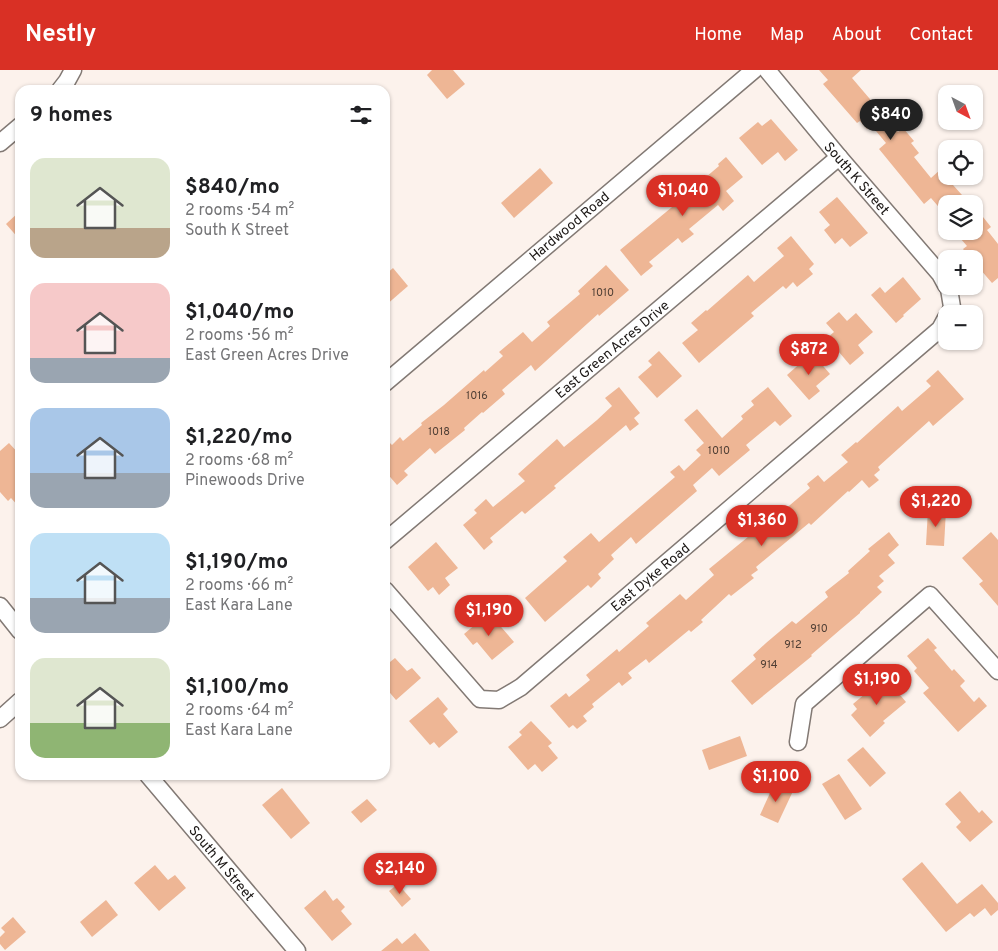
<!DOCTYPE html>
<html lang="en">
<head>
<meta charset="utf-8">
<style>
	body { margin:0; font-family:Overpass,sans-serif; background:#f6f6f6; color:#202124; height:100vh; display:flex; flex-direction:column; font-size:19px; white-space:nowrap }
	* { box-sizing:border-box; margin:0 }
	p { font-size:16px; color:#757577 }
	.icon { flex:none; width:28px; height:28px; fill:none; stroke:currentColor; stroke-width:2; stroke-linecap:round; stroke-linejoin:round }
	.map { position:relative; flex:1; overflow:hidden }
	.drawer { position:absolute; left:15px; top:15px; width:375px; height:695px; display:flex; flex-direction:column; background:#fff; border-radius:15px; box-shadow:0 1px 4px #0004 }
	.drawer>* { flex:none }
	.needle { width:32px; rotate:139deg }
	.fabs { position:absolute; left:938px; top:15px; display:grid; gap:10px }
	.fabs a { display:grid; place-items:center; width:45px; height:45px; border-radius:10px; background:#fff; box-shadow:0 1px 4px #0004; font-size:25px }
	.price { position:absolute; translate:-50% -42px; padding:0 11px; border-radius:18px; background:#d93025; color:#fff; font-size:16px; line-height:32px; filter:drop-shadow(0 1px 2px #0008) }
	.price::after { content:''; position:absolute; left:50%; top:30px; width:15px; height:11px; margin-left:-8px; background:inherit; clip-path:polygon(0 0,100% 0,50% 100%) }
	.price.on { background:#222; color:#fff }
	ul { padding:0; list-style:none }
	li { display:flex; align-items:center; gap:15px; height:125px; padding:0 15px }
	li span { display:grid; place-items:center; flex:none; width:140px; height:100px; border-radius:15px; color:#555 }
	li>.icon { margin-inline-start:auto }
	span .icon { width:60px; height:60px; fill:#fffc; stroke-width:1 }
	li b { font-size:21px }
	h2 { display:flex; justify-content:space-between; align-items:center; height:60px; padding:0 15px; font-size:21px }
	header { display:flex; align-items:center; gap:30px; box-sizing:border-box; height:70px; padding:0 25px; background:#d93025; color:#fff }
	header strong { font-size:24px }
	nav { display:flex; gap:28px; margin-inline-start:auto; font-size:18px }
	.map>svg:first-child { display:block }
	.building { fill:#eeb695 }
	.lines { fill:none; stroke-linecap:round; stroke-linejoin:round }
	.street-casing { stroke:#827974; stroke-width:19 }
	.street { stroke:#fff; stroke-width:16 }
	.labels { text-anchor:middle; stroke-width:4; stroke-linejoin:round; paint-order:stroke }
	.number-label { font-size:11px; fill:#503f35 }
	.street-label { font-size:14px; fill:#1b1715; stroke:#fff }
</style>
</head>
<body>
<header>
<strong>Nestly</strong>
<nav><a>Home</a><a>Map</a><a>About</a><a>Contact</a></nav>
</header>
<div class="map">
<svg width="998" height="881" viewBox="0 0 998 881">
	<rect width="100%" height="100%" fill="#fcf2ec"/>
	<g class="building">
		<path d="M432 0H453L465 14 447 29 427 5Z"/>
		<path d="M819 0H861L852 8 898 62 903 58 914 71 911 73 919 83 914 87 931 108 940 100 945 106H962L953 115 962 125 953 134H946V139L943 142 931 128 924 134 879 79 886 73 871 55 867 59 860 51 857 53 823 14 828 10Z"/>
		<path d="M771 49 798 80 785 91 778 82 762 95 739 68 758 52 762 56Z"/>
		<path d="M726 87 743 107 726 121 734 131 723 141 718 135 689 159 694 164 682 173 678 168 649 192 653 196 641 206 620 180 700 114 699 113 719 96 718 94Z"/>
		<path d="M540 98 553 113 514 148 501 133Z"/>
		<path d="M837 127 868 163 850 177 842 168 835 174 824 160 830 155 819 142Z"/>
		<path d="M20 141V170L6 154Z"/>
		<path d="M983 147 991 157 987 160 998 174V208L992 213 974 192V189H971L963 179 967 176 954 161H974V154Z"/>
		<path d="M791 166 814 194 809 199 813 204 797 217 793 212 786 219 783 216 751 243 754 246 699 293 682 273 698 260 691 253 706 240 707 241 748 205 754 212 784 186 777 178Z"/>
		<path d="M606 195 629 220 599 246 598 244 535 301 531 295 502 320 505 324 483 343 482 342 464 358 465 360 435 384 430 378 404 401 408 405 397 415 385 401V368L392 375 400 367 403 371 422 355 421 353 444 335 484 300 485 302 503 286 499 282 523 262 532 272 550 256 547 252 580 224 578 221Z"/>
		<path d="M393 198 408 216 385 236V205Z"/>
		<path d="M903 207 921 229 903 245 904 246 896 253 871 225 880 217 885 223Z"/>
		<path d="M839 242 847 251 856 243 873 262 858 275 864 283 850 295 827 268 834 262 826 253Z"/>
		<path d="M659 281 682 306 657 328 638 307 652 295 648 291Z"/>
		<path d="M812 283 830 304 816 316 820 321 809 330 787 305Z"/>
		<path d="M938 300 964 329 933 356 929 351 878 397 880 400 874 405 879 410 869 418 862 410 849 422 848 421 811 455 809 453 756 497 758 500 751 505 754 508 731 526 729 524 701 550 703 552 691 562 689 560 649 593 646 589 628 603 632 608 622 616 619 612 592 634 594 637 583 646 587 651 577 659 573 655 569 658 550 636 566 623 569 627 590 610 586 605 617 579 619 582 649 556 646 553 680 524 686 530 714 505 709 499 782 439 783 441 810 418 807 414 818 405 824 412 848 392 841 385 856 372 857 373 898 336 902 341 931 316 926 311Z"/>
		<path d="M619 317 640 343 634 348 639 354 630 361 626 355 554 416 556 418 525 444 522 441 490 468 493 472 484 480 463 455 477 443 474 440 486 429 493 437 525 411 518 404 557 369 564 377 597 350 612 336 605 328Z"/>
		<path d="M768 317 792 346 780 356 775 351 746 375 750 380 719 406 712 398 693 415 697 421 636 474 631 467 611 485 614 489 598 504 601 508 591 518 588 515 545 552 525 528 567 491 563 487 591 463 599 472 675 407 670 402 679 395 684 401 701 385 696 380 704 373 684 350 697 339 722 368 743 349 741 346 754 335 751 331Z"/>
		<path d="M9 373 20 385V438L11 428 8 431 0 422V381Z"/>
		<path d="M928 439 946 440 944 476 926 475Z"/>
		<path d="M889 462 899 475 888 485 895 493 879 506 884 511 877 517 882 522 860 542V543L841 559 811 585 812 586 752 635 731 611 756 589 753 585 766 573 792 551 796 554 828 527 825 522 849 503 848 501 870 481 868 479Z"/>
		<path d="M991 462 998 470V536L979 514 983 511 962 488Z"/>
		<path d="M436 472 458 498 445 508 450 515 439 525 433 517 428 521 408 497Z"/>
		<path d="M489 543 514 572 492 590 477 572 473 575 464 564Z"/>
		<path d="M928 568 937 578 934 580 952 601 954 599 965 611 960 616 974 632 979 627 987 636 958 662 923 623 929 618 914 601 917 598 907 586Z"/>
		<path d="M395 588 407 601 412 598 421 608 396 630 385 617V596Z"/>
		<path d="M885 607 906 632 883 651 885 653 870 667 851 645 857 639 853 634Z"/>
		<path d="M438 627 448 639 443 644 458 662 439 678 434 672 430 675 409 651Z"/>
		<path d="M531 651 552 673 548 676 558 688 542 702 535 694 528 700 508 677 522 665 519 662Z"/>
		<path d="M740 666 747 686 709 700 702 680Z"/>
		<path d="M863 677 886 703 870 717 847 690Z"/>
		<path d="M839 704 862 739 845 750 822 714Z"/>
		<path d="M775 712 793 721 778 753 760 745Z"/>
		<path d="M282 718 310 753 291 769 262 735Z"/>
		<path d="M960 721 979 743 982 740 993 752 970 772 956 757 961 752 945 734Z"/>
		<path d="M367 729 377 740 361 753 351 742Z"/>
		<path d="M922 792 957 834 982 814 998 833V840L991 846 985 838 974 847 970 843 946 862 902 809Z"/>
		<path d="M155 795 168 810 175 805 186 818 159 841 134 813Z"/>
		<path d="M398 814 411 829 402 837 389 821Z"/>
		<path d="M325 820 333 831 337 828 345 837 341 841 352 854 332 871 304 838Z"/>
		<path d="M106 830 118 845 92 867 80 852Z"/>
		<path d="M13 847 26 862 5 880 0 874V867L5 862 1 858Z"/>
		<path d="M415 863 430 881H381L397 868 402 874Z"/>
	</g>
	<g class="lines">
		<g class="street-casing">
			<g id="street">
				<path d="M767 0 839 87 940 204 946 215"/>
				<path d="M60 20 67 11 73 0"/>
				<path d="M0 73 20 56"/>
				<path d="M947 216 949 219 952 237 949 244"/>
				<path d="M385 313 754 0"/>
				<path d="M385 471 839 87"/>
				<path d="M385 520 480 629 499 630 521 617 940 259 946 248"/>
				<path d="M0 536 20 561"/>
				<path d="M0 649 20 631"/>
				<path d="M798 672 804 634 930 525 998 601"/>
				<path d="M148 705 297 881"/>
			</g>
		</g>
		<use href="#street" class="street"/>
	</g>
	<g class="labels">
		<g class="number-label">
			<text x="603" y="226">1010</text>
			<text x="477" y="329">1016</text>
			<text x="439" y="365">1018</text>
			<text x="719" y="384">1010</text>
			<text x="819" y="562">910</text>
			<text x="793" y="578">912</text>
			<text x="769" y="598">914</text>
		</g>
		<g class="street-label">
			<text transform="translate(857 108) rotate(49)" y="5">South K Street</text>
			<text transform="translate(569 156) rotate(-40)" y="5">Hardwood Road</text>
			<text transform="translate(612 279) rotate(-40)" y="5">East Green Acres Drive</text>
			<text transform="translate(650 507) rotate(-40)" y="5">East Dyke Road</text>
			<text transform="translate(222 793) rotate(50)" y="5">South M Street</text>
		</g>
	</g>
</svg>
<div class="fabs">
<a><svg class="needle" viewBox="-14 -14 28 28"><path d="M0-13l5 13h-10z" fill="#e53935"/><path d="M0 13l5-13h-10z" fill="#757577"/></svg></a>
<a><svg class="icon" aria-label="locate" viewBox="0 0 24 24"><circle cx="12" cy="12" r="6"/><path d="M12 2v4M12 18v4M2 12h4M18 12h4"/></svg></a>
<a><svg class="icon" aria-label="layers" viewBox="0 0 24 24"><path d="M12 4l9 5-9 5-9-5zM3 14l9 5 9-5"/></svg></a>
<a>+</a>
<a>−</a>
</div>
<b class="price on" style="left:891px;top:71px">$840</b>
<b class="price" style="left:683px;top:147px">$1,040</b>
<b class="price" style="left:809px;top:306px">$872</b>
<b class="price" style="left:936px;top:458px">$1,220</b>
<b class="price" style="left:762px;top:477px">$1,360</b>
<b class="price" style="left:489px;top:567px">$1,190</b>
<b class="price" style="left:877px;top:636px">$1,190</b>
<b class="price" style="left:776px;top:733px">$1,100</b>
<b class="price" style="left:400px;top:825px">$2,140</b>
<section class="drawer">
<h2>9 homes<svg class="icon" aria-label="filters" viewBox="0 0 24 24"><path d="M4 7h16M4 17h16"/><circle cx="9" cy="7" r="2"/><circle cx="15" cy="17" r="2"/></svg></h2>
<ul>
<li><span style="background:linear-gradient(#dfe7d0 70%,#b9a48a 0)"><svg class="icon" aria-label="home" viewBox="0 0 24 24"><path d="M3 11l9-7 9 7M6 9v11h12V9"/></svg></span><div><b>$840/mo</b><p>2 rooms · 54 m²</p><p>South K Street</p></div></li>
<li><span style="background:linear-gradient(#f6c9c9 75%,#9aa5b1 0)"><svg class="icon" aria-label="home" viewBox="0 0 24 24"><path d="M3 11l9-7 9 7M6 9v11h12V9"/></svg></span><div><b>$1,040/mo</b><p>2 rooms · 56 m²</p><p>East Green Acres Drive</p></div></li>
<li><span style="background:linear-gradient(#a9c7e8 65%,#9aa5b1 0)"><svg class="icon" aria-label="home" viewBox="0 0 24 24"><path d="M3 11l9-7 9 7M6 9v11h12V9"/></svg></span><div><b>$1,220/mo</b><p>2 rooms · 68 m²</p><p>Pinewoods Drive</p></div></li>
<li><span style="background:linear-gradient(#bfe0f5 65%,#9aa5b1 0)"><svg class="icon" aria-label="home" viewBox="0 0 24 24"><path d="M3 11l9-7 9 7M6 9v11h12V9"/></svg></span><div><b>$1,190/mo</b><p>2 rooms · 66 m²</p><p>East Kara Lane</p></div></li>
<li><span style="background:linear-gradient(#dfe7d0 65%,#8fb573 0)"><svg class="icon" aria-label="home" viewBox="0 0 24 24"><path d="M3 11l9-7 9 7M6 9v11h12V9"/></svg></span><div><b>$1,100/mo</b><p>2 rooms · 64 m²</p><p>East Kara Lane</p></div></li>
</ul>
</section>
</div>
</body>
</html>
